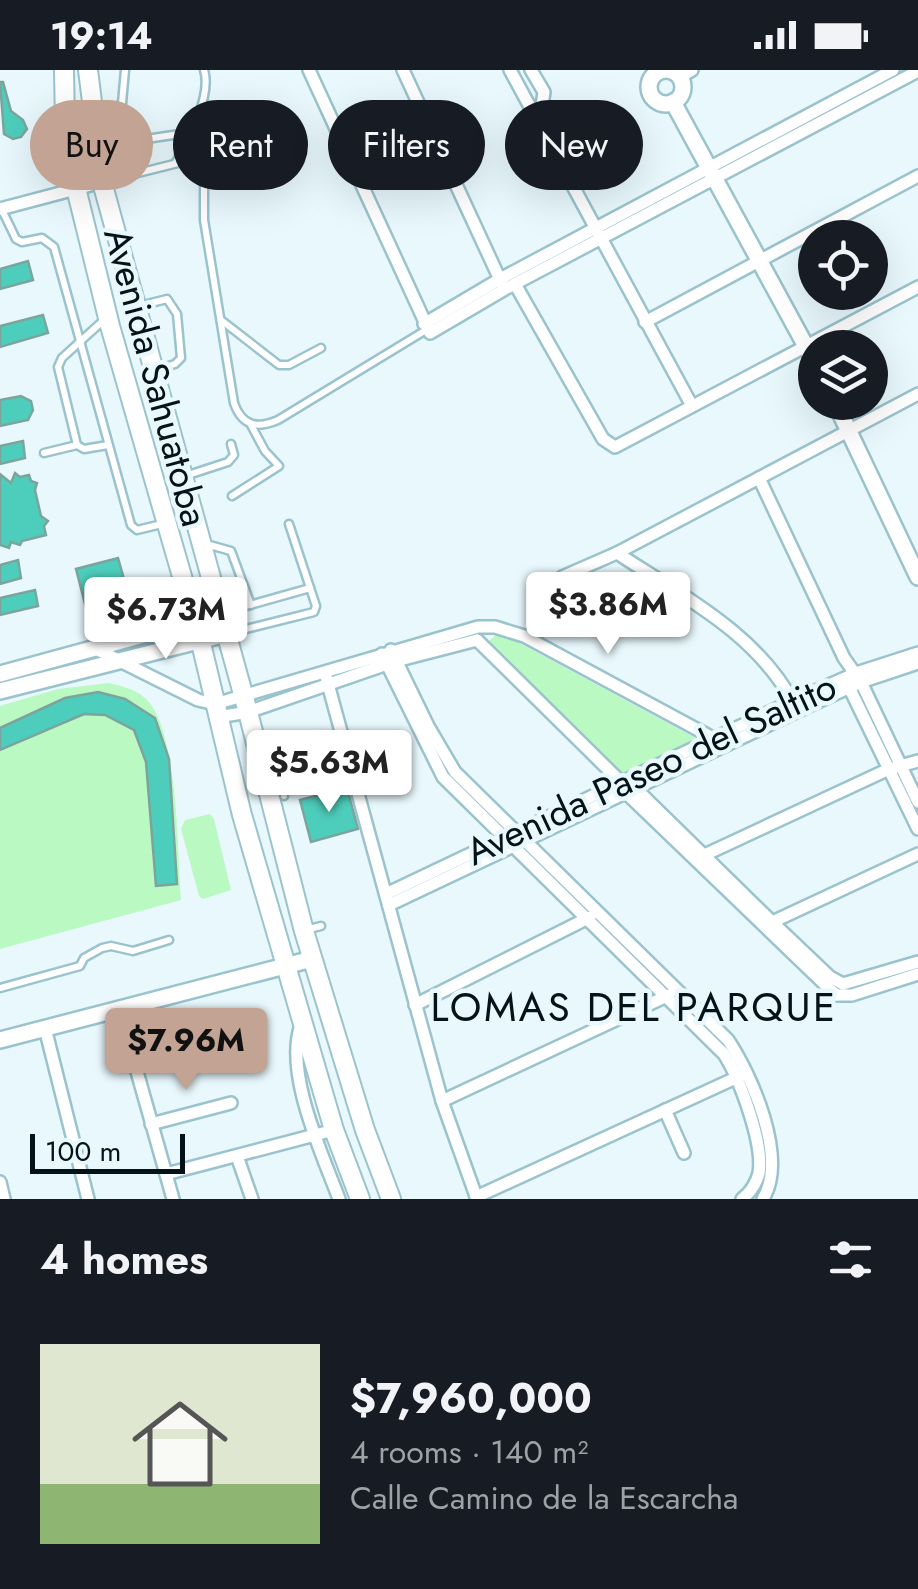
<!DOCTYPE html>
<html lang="en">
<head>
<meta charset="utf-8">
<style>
	body { margin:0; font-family:Jost,sans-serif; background:#20242c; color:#f1f3f6; height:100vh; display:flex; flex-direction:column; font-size:38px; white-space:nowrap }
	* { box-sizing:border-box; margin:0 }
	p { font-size:32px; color:#9ea1a6 }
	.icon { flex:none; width:55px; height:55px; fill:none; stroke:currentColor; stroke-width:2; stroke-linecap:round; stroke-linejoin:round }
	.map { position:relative; height:1129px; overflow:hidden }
	.drawer { display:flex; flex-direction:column; background:#171b24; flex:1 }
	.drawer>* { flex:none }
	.hud { position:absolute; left:30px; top:30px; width:860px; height:90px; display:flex; gap:20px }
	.fabs { position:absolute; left:798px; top:150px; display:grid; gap:20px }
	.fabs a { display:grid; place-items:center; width:90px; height:90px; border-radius:50%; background:#171b24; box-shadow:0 10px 40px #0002; font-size:50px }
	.scale { position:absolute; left:30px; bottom:25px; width:155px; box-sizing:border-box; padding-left:10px; border:5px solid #041317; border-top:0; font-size:28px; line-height:35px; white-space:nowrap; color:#041317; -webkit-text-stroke:8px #e8f8fc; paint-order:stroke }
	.price { position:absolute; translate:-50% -85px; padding:0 22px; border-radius:10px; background:#fff; color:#222; font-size:32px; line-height:65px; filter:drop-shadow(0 2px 5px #0008) }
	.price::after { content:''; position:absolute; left:50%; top:60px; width:30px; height:22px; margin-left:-15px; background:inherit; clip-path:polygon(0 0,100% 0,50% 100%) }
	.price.current { background:#c2a394; color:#111 }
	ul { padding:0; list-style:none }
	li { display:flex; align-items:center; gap:30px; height:250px; padding:0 40px }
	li+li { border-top:2px solid #363941 }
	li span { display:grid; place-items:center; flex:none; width:280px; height:200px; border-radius:0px; color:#555 }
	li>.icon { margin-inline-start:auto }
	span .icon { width:120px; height:120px; fill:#fffc; stroke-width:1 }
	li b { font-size:42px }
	h2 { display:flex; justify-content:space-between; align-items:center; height:120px; padding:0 40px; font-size:42px }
	.chip { padding:0 35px; border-radius:45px; background:#171b24; box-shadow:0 10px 40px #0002; font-size:35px; line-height:90px }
	.chip.current { background:#c2a394; color:#111 }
	.status { display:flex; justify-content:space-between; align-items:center; height:70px; padding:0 50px; background:#171b24; direction:ltr }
	.status svg { height:28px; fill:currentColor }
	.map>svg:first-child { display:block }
	.green { fill:#baf9c2 }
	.building { fill:#4dcdbb; stroke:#7ca49d; stroke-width:2.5 }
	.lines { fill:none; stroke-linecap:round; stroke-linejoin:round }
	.service-casing { stroke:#9ac3cd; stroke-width:11 }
	.minor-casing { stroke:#9ac3cd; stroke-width:16 }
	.tertiary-casing { stroke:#9ac3cd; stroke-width:20 }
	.primary-casing { stroke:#9ac3cd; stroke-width:22 }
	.service { stroke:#fff; stroke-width:6 }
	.minor { stroke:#fff; stroke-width:11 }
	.tertiary { stroke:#fff; stroke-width:15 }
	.primary { stroke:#fff; stroke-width:18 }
	.labels { text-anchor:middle; stroke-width:9; stroke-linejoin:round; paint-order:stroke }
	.street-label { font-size:38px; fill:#041317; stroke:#e8f8fc }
	.neighbourhood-label { font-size:40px; letter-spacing:2.5px; fill:#041317; stroke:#e8f8fc }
</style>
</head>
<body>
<div class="status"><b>19:14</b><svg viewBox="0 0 49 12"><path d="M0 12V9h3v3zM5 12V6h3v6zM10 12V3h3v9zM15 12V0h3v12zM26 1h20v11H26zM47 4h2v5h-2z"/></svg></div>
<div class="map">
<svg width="918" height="1129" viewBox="0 0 918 1129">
	<rect width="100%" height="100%" fill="#e8f8fc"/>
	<g class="green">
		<path d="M499 562 701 671 625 708 486 574Z"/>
		<path d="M109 613C121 616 135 619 145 628 179 658 177 783 181 830L0 879V636L58 619Z"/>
		<path d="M210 744 214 749 231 820 203 829 199 826 181 759 185 750Z"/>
	</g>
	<g class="building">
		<path d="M0 12H3L11 41 23 50 27 59 21 67 13 69 4 64Z"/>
		<path d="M28 191 33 210 0 219V199Z"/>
		<path d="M43 245 48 263 0 277V256Z"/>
		<path d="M21 326 31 331 33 340 28 350 0 356V330Z"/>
		<path d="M23 371 25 388 0 394V376Z"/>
		<path d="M15 403 20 407 29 405 31 411 37 413 35 420 41 446 48 451 44 456 46 465 22 471 20 475 11 472 9 478 0 475V404L11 413Z"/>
		<path d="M118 488 130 530 159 523 165 545 93 565 76 499Z"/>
		<path d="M18 490 21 508 0 514V495Z"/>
		<path d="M35 520 38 536 0 545V528Z"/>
		<path d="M98 622 125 629 155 648 169 689 177 814 156 816 146 692 134 660 105 645 84 644 0 680V658L65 628Z"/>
		<path d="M347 718 358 759 311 772 300 730Z"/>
	</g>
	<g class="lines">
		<g class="service-casing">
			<g id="service">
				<path d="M125 0 120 55 123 68 133 71 193 62"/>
				<path d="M176 92C189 71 212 24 204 0"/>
				<path d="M102 112 186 91 200 95 204 101V150L234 333C242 356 257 359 278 350L426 260"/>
				<path d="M2 140 16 169 22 172 42 168 54 177 131 455 137 460 162 454"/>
				<path d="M139 236 167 229 177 244 181 288 175 294 155 300"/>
				<path d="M221 250 279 295H289L321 278"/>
				<path d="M77 375 58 297 62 288 105 249"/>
				<path d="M44 383 77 375 84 379 108 375"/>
				<path d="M185 406 228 392 234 385 231 374"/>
				<path d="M232 426 279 396 265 381 251 355"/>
				<path d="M206 474 231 481 251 535"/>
				<path d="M225 542 310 518"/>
				<path d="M226 564 314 542 316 536 289 454"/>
				<path d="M284 726 282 714 285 710 349 689"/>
				<path d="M305 860 321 856"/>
				<path d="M0 918 80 896 84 888 102 878 111 876 133 881 169 870"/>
			</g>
		</g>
		<g class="minor-casing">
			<g id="minor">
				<path d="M309 0 430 263 505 219 918 1"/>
				<path d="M403 0 502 214"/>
				<path d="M510 0 692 336"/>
				<path d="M531 0 544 22 539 56"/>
				<path d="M680 7 692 0"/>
				<path d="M0 139 102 112"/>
				<path d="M515 214 603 369 615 377 918 217"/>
				<path d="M645 252 918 106"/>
				<path d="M424 254 500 209 893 0"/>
				<path d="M759 408 844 588 861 612 918 732"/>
				<path d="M617 483C682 526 757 563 794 634"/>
				<path d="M562 507 617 483 918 324"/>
				<path d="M477 570 622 713"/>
				<path d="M96 579 198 630 215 634 478 557H495L524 566 726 675"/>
				<path d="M391 580 428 656 455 702 728 970C752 1006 788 1088 763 1129"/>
				<path d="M382 584 443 707 724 984C740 1009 764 1074 759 1103 756 1115 751 1122 742 1129"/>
				<path d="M325 603 442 1031 477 1129"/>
				<path d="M848 615 918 759"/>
				<path d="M218 647 248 642 396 591 477 570"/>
				<path d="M632 715 771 851 830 907 843 914"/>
				<path d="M623 720 836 925"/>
				<path d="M698 788 889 699 918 691"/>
				<path d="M386 824 793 631 856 603 918 583"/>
				<path d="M389 835 798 641 861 612 918 593"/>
				<path d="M768 854 918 784"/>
				<path d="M843 914 918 892"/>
				<path d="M836 925H852L918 904"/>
				<path d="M415 935 590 847"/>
				<path d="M119 938 173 1129"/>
				<path d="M301 955C284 1003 322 1083 339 1129"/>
				<path d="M45 958 88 1129"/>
				<path d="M442 1031 669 925"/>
				<path d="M665 1040 684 1083"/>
				<path d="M151 1054 231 1033"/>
				<path d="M237 1086 252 1129"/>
				<path d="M166 1104 334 1060"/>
				<path d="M0 1112 4 1129"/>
				<path d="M476 1127 740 1006"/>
			</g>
		</g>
		<g class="tertiary-casing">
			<g id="tertiary">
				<circle cx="666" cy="17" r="17"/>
				<path d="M673 32 815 293"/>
				<path d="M835 332 918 507"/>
				<path d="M0 604 220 544"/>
				<path d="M0 621 226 564"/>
				<path d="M0 970 312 889"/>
			</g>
		</g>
		<g class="primary-casing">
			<g id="primary">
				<path d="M64 0 65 53 76 118 110 256 200 569 242 745 334 1060 360 1129"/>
				<path d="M88 0 102 112 248 642 304 861 365 1060 391 1129"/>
			</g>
		</g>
		<use href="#service" class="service"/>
		<use href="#minor" class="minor"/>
		<use href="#tertiary" class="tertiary"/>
		<use href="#primary" class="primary"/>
	</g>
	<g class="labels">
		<g class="street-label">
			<text transform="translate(156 307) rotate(75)" y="13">Avenida Sahuatoba</text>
			<text transform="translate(651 699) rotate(-25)" y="13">Avenida Paseo del Saltito</text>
		</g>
		<g class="neighbourhood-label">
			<text x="634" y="951">LOMAS DEL PARQUE</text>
		</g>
	</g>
</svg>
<div class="fabs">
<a><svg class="icon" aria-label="locate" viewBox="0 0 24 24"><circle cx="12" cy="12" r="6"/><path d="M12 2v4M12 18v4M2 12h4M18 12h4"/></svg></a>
<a><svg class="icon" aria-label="layers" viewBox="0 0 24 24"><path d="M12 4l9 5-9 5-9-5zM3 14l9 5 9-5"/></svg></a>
</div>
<div class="scale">100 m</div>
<b class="price" style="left:608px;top:587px">$3.86M</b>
<b class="price" style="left:166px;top:592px">$6.73M</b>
<b class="price" style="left:329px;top:745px">$5.63M</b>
<b class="price current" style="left:186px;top:1023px">$7.96M</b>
<div class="hud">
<a class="chip current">Buy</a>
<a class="chip">Rent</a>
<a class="chip">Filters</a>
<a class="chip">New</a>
</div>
</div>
<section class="drawer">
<h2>4 homes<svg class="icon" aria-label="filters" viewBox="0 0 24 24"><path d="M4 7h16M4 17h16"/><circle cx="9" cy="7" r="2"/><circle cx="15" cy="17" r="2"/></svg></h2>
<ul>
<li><span style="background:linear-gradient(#dfe7d0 70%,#8fb573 0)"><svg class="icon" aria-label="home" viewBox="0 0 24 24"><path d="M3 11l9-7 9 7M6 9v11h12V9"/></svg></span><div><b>$7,960,000</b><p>4 rooms · 140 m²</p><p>Calle Camino de la Escarcha</p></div></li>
</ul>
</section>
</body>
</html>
